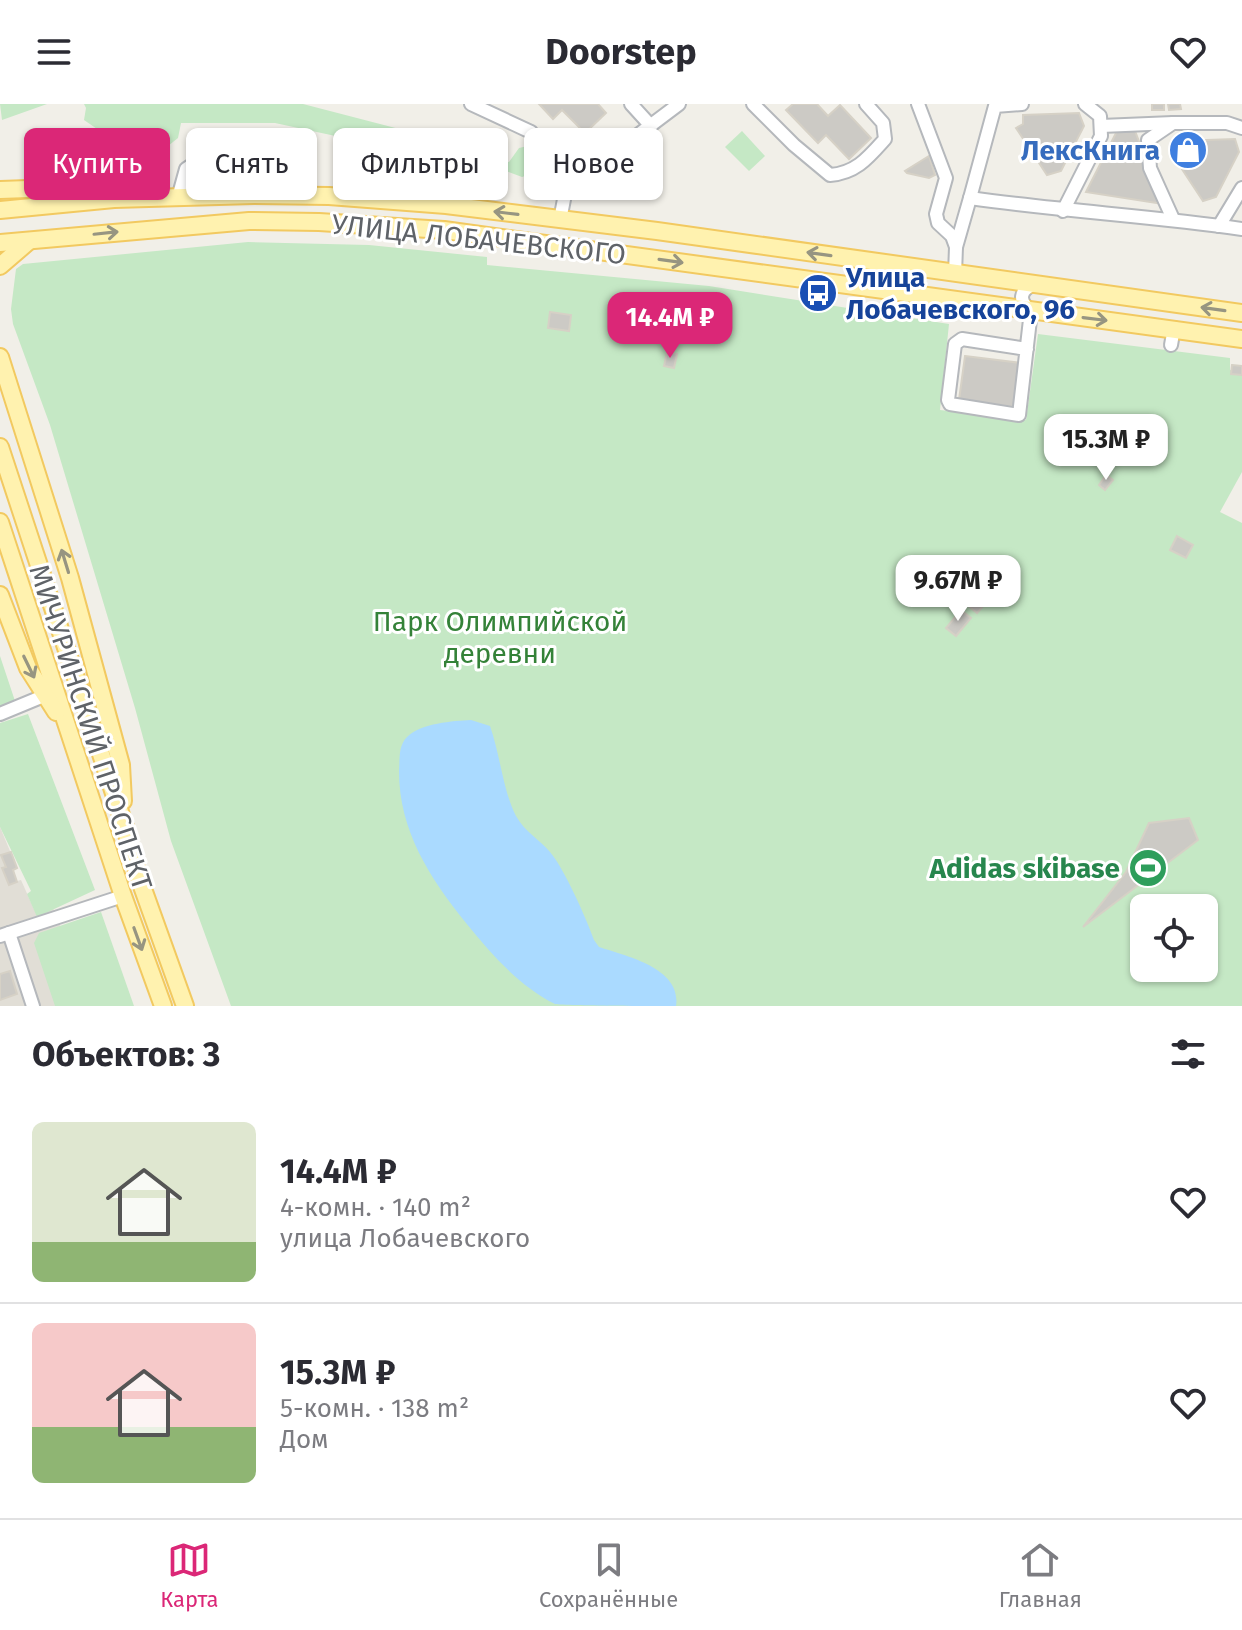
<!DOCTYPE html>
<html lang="ru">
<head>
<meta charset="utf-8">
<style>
	body { margin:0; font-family:"Fira Sans",sans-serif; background:#f7f7f7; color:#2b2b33; height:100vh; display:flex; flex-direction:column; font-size:30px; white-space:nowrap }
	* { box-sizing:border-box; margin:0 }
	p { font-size:26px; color:#7c7c81 }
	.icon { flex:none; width:44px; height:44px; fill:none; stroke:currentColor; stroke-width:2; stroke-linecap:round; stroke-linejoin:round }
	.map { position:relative; height:902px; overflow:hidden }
	.panel { display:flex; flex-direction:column; background:#fff; flex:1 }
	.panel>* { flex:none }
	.guide { position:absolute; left:24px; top:24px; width:800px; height:72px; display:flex; gap:16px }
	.fabs { position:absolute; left:1130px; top:790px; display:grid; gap:16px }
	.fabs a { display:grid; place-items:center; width:88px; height:88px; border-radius:12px; background:#fff; box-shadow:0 2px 6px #0004; font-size:40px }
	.price { position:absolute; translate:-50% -68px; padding:0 18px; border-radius:16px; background:#fff; color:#222; font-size:26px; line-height:52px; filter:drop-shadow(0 2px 4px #0008) }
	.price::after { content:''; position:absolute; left:50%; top:48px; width:24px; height:18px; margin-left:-12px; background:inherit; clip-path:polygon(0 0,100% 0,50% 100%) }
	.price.active { background:#db2777; color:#fff }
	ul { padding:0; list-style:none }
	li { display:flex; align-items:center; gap:24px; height:200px; padding:0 32px }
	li+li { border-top:2px solid #e1e1e2 }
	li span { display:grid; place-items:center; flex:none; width:224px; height:160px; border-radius:12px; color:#555 }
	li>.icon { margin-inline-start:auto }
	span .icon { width:96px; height:96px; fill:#fffc; stroke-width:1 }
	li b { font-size:34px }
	h2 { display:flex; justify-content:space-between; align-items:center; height:96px; padding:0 32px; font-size:34px }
	.pill { padding:0 28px; border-radius:12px; background:#fff; box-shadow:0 2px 6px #0004; font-size:28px; line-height:72px }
	.pill.active { background:#db2777; color:#fff }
	header { display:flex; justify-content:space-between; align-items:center; height:104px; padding:0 32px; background:#fff; font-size:36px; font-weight:700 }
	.dock { display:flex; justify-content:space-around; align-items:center; height:112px; border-top:2px solid #e1e1e2; background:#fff; font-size:22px; color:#7c7c81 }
	.dock a { display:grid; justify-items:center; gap:4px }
	.dock .active { color:#db2777 }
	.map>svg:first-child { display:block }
	.education { fill:#e1ded6 }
	.green { fill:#c5e8c5; fill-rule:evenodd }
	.water { fill:#aadaff }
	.building { fill:#cccac5; stroke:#d6d1c6; stroke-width:2 }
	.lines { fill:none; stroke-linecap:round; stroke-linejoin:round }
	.minor-casing { stroke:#b5b8bc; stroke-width:16 }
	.major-casing { stroke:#f2c960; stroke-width:20 }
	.minor { stroke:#fff; stroke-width:12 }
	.major { stroke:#fff2af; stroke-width:16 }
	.oneway { stroke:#979581 }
	.labels { text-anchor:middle; stroke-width:6; stroke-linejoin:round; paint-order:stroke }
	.shop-label { font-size:28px; font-weight:bold; fill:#366cbe; stroke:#fff; text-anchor:end }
	.street-label { font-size:28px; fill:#5f6368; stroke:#fff }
	.transit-label { font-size:28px; font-weight:bold; fill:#164399; stroke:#fff; text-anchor:start }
	.park-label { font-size:28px; fill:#348238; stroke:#fff }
	.leisure-label { font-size:28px; font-weight:bold; fill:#27864d; stroke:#fff; text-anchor:end }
</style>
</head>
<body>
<header><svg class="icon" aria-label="menu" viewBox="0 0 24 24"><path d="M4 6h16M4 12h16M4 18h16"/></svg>Doorstep<svg class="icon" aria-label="heart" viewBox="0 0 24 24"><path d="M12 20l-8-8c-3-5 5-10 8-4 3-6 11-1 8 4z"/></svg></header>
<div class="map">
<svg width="1242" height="902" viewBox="0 0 1242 902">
	<rect width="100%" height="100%" fill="#f1efe8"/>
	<path class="education" d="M0 723 17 764 13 766 17 777 21 776 37 812 53 804 92 902H0Z"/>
	<g class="green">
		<path d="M0 0H47L2 16Z"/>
		<path d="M84 0H303L407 27 418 42 509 58 519 44 545 38 564 53 577 51 578 57 563 69 557 71 546 65 522 73 498 64 472 66 460 70 370 60 366 56 364 44 354 36 275 19H181L178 34 168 42 156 40 152 44 98 45 93 41V35L100 27 84 16 86 4Z"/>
		<path d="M742 27 765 52 749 67 725 43Z"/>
		<path d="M248 138 369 141 487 153V161L709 182 949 220 940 306 1026 316 1038 230 1230 254V266L1242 268V368L1220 408 1242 419V902H231L171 737 135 604 50 321 13 220 11 205 16 165 23 160ZM1144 804H1204V864H1144Z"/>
		<path d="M0 552 15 597 0 603Z"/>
		<path d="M28 610 95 786 37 813 27 790 31 787 0 723V619Z"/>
		<path d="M101 808 134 902H55L34 839 39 829Z"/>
	</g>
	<path class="water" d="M471 616 490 622C500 650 503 687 516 712 525 728 538 734 550 748 564 764 587 816 594 836L599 843C626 852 682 864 676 902 657 902 567 902 555 900 519 882 491 850 466 819 430 774 399 727 399 667 400 655 398 642 407 633 421 619 453 617 471 616Z"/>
	<g class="building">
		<path d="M539 0H598L606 9 585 29 562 6 553 15Z"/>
		<path d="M793 0H817L828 12 840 1 871 34 849 55 826 31 818 39 786 6Z"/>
		<rect x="1152" y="0" width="12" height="6"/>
		<path d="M1168 0H1180L1181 5 1169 6Z"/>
		<path d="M1079 9 1084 22 1061 67 1047 71 1016 24 1023 20V11Z"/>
		<path d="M1117 27H1135L1163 100 1086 88Z"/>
		<path d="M1235 35 1239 48 1216 93 1203 97 1172 50 1179 47 1178 37Z"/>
		<path d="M214 42 250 43V65L213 64Z"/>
		<path d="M929 52 935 71 929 74 907 69 905 67Z"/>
		<path d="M550 208 571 211 569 227 548 224Z"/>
		<path d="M667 248 677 250 674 264 664 262Z"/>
		<path d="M965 252 1021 259 1015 303 959 296Z"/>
		<path d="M1232 261 1242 262V271L1231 270Z"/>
		<path d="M1106 371 1113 376 1105 386 1099 381Z"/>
		<path d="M1177 432 1193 441 1186 454 1170 446Z"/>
		<path d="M985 478 996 487 977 509 966 500Z"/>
		<path d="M961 506 971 514 956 532 946 524Z"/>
		<path d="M1189 714 1198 736 1083 823 1126 768 1149 719Z"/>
		<path d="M11 748 17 764 13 766 17 778 9 781 2 764 6 763 1 751Z"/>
		<path d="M10 867 17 890 0 896V870Z"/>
	</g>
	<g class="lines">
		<g class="minor-casing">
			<g id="minor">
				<path d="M471 0 531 28 566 85 560 116"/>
				<path d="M631 0 651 22"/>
				<path d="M753 0 794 41 830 71C856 69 868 54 885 35L883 19 866 0"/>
				<path d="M918 0 946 74 936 110 938 119 952 132 956 143 955 170"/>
				<path d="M1101 22 1173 19"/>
				<path d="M250 54 273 66 279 91"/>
				<path d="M566 85 679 0"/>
				<path d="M178 94 186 65 198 57 213 53"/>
				<path d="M970 94 995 2 1022 0"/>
				<path d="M1063 107 1101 32 1100 12 1085 0"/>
				<path d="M1173 115 1150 64 1148 36 1173 19H1227L1242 24"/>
				<path d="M1219 122 1242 84"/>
				<path d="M956 143 970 94C1060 107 1152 112 1242 125"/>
				<path d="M1171 241 1174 224"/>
				<path d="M1027 245 962 235 955 240 948 296 950 300 1019 311 1031 207C1018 197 1019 186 1035 180"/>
				<path d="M0 610 46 591"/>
				<path d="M9 829 123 792"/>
				<path d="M0 832 9 829 33 902"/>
			</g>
		</g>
		<g class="major-casing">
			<g id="major">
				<path d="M0 86 56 84 93 91"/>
				<path d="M0 106 114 95 254 91 329 92 446 101 657 127 1242 209"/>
				<path d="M0 139 249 117 319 118 444 126 1242 235"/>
				<path d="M0 162 29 137"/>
				<path d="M0 253 70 474 121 661 123 697"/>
				<path d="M0 343 125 723 138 771 185 902"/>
				<path d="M0 418 123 792 163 902"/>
				<path d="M0 491 28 564 56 608"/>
			</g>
		</g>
		<use href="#minor" class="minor"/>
		<use href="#major" class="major"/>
	</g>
	<defs><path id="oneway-shaft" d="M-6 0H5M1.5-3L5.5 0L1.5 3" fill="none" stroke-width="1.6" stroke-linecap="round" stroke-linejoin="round" transform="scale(2)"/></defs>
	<g class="oneway">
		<use href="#oneway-shaft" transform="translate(506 109) rotate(-173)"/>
		<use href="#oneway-shaft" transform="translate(106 129) rotate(-6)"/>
		<use href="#oneway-shaft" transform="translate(819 150) rotate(-172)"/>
		<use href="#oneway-shaft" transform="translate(671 157) rotate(8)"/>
		<use href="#oneway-shaft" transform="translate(1213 205) rotate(-172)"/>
		<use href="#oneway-shaft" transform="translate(1095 215) rotate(7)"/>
		<use href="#oneway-shaft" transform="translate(65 457) rotate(-107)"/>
		<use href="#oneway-shaft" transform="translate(29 563) rotate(64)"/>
		<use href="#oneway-shaft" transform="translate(138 835) rotate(70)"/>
	</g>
	<defs>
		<g id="shop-disc" transform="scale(2)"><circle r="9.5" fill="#3f7fe0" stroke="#fff"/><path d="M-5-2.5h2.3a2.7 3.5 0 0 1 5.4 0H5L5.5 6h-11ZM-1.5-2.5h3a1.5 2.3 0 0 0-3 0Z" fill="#fff"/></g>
		<g id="bus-disc" transform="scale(2)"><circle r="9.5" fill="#1a4fb4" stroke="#fff"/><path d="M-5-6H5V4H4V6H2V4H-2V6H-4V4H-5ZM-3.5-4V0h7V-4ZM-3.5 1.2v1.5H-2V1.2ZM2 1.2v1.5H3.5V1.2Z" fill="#fff"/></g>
		<g id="stadium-disc" transform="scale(2)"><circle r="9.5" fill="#2e9e5b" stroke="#fff"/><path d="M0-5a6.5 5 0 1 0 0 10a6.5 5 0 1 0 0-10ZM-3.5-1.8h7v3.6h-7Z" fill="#fff"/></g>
	</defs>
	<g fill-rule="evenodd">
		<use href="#shop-disc" x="1188" y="46"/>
		<use href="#bus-disc" x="818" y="189"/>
		<use href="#stadium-disc" x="1148" y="764"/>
	</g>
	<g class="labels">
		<g class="shop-label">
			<text x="1160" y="56">ЛексКнига</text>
		</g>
		<g class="street-label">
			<text transform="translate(479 135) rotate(6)" y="10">УЛИЦА ЛОБАЧЕВСКОГО</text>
			<text transform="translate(91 623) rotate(72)" y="10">МИЧУРИНСКИЙ ПРОСПЕКТ</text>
		</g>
		<g class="transit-label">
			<text x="846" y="183">Улица<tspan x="846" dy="32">Лобачевского, 96</tspan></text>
		</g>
		<g class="park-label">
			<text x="500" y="527">Парк Олимпийской<tspan x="500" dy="32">деревни</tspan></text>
		</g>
		<g class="leisure-label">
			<text x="1120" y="774">Adidas skibase</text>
		</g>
	</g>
</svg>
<div class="fabs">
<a><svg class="icon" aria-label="locate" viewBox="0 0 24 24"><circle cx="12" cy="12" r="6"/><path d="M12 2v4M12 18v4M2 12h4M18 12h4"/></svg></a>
</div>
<b class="price active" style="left:670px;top:256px">14.4M ₽</b>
<b class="price" style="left:1106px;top:378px">15.3M ₽</b>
<b class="price" style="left:958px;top:519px">9.67M ₽</b>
<div class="guide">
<a class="pill active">Купить</a>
<a class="pill">Снять</a>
<a class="pill">Фильтры</a>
<a class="pill">Новое</a>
</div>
</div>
<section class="panel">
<h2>Объектов: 3<svg class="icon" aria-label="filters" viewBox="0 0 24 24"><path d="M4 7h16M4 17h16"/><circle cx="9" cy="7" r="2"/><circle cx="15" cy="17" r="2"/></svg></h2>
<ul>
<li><span style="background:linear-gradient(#dfe7d0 75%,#8fb573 0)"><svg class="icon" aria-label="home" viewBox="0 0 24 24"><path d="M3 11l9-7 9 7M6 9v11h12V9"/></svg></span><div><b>14.4M ₽</b><p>4-комн. · 140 m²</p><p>улица Лобачевского</p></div><svg class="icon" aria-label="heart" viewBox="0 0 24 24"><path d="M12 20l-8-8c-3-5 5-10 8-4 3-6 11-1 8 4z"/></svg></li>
<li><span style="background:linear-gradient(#f6c9c9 65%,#8fb573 0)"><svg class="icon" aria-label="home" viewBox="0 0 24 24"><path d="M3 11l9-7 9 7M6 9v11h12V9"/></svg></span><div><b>15.3M ₽</b><p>5-комн. · 138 m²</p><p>Дом</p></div><svg class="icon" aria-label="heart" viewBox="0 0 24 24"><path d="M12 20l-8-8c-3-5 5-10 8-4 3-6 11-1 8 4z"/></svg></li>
</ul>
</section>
<nav class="dock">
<a class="active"><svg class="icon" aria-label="map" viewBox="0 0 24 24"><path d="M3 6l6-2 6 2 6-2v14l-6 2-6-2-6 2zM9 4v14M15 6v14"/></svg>Карта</a>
<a><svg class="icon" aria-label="saved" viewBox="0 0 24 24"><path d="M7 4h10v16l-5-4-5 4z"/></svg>Сохранённые</a>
<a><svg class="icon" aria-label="home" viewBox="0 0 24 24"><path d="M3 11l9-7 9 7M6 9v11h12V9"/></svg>Главная</a>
</nav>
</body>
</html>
